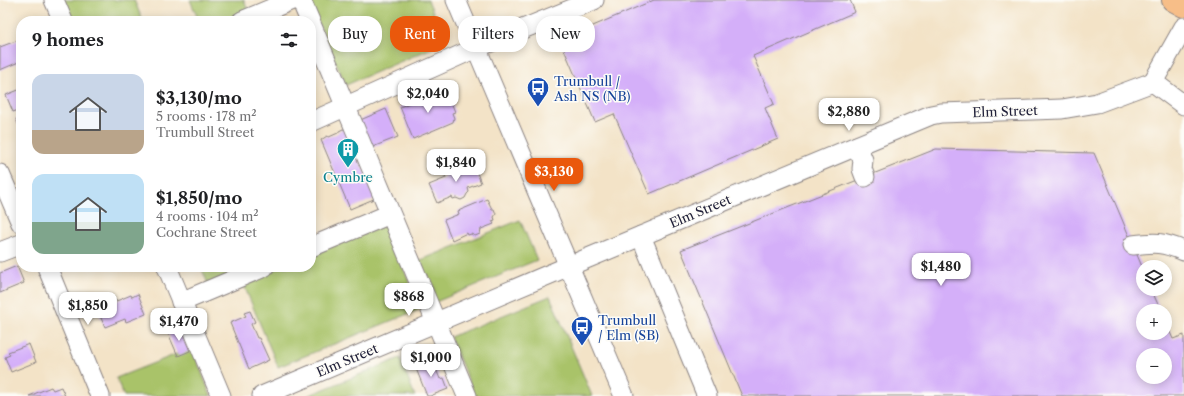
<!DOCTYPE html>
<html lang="en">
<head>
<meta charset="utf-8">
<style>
	body { margin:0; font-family:"Libre Caslon Text",serif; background:#f6f6f6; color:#202124; height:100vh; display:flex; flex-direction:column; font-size:15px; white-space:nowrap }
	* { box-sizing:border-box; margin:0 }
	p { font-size:13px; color:#757577 }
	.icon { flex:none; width:22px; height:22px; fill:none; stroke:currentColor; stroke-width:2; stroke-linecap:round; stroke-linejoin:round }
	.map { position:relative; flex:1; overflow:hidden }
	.panel { position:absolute; left:16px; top:16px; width:300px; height:256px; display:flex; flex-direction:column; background:#fff; border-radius:16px; box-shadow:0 2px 10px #0003 }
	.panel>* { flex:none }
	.hud { position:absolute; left:328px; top:16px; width:380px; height:36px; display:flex; gap:8px }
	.fabs { position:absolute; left:1136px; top:260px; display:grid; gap:8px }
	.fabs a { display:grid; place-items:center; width:36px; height:36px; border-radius:50%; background:#fff; box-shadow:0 2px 10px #0003; font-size:20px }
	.price { position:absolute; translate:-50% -34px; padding:0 9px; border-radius:8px; background:#fff; color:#222; font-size:13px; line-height:26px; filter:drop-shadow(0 1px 2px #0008) }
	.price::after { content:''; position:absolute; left:50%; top:24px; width:12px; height:9px; margin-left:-6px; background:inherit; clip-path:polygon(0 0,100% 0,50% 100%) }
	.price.selected { background:#ea580c; color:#fff }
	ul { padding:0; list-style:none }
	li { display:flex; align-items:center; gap:12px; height:100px; padding:0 16px }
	li span { display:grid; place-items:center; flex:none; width:112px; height:80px; border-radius:12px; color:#555 }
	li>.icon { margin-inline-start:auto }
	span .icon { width:48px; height:48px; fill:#fffc; stroke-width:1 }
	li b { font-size:17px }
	h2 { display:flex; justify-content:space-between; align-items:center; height:48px; padding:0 16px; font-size:17px }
	.chip { padding:0 14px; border-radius:16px; background:#fff; box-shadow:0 2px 10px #0003; font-size:14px; line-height:36px }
	.chip.selected { background:#ea580c; color:#fff }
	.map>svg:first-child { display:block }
	.green { fill:#a9c369; stroke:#667252 }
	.building { fill:#d4aff9; fill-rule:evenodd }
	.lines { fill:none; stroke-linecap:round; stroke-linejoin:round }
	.minor-casing { stroke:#8a8281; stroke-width:21 }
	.major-casing { stroke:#8a8281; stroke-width:24 }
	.minor { stroke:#fff; stroke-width:19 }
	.major { stroke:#f7be88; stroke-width:22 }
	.labels { text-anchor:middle; stroke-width:3; stroke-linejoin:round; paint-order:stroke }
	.transit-label { font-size:13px; fill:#164399; stroke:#fdfcf7; text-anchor:start }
	.street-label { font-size:13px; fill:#22223b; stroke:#fdfcf7 }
	.culture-label { font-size:13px; fill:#0d838f; stroke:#fdfcf7 }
</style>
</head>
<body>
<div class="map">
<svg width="1184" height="396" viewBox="0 0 1184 396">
	<rect width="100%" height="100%" fill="#fdfcf7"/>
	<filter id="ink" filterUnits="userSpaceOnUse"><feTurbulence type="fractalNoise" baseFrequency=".025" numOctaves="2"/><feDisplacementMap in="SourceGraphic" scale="8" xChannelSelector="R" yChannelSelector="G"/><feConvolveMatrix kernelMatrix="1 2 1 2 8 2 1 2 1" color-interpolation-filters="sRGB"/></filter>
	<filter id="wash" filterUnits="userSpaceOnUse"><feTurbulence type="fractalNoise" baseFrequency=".012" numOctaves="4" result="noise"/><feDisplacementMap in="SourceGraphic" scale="16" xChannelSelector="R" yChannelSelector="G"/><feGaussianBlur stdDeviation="0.9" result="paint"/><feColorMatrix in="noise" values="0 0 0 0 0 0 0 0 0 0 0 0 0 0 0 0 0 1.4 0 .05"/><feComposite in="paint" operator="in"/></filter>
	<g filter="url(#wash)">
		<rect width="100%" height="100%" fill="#f3e3c7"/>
		<g class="green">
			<path d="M62 0H134L143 21H71Z"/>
			<path d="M190 0H244L248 11 227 21H199Z"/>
			<path d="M308 0H428L446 42 346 85Z"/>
			<path d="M520 220 537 260 433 303 416 262Z"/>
			<path d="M386 225 420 309 278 367 243 283 282 267H311V255Z"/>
			<path d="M201 267H239L240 270 208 284Z"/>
			<path d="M550 296 592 396H475L450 337Z"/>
			<path d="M192 348 211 396H124L116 378Z"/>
			<path d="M400 358 415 396H307Z"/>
		</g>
		<g id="blocks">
			<g class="building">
				<path d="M654 0H850L855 12 753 56 774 104 765 108 778 139 649 194 614 114 595 122 560 40Z"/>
				<path d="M21 39V61L0 70V47Z"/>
				<path d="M21 89V109L13 112 6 95Z"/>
				<path d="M439 90 440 92 443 93 445 98 449 97 455 112 452 113 454 118 453 122 413 139 400 107Z"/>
				<path d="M386 109 398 137 370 148 358 121Z"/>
				<path d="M21 116V131L16 119Z"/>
				<path d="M343 129 347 130 376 198 350 209 321 140 327 136 329 137 338 133 339 131Z"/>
				<path d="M936 149 1094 153 1143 269V289H1151L1161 311H1143V333H1165V321L1173 339 1184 335V396H742L681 250ZM1143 355H1165V377H1143Z"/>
				<path d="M471 162 474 169 475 168 481 183 468 188 469 192 467 194 465 198 461 200 456 198 453 199 452 197 437 203 429 185 446 178 444 173Z"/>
				<path d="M487 199 492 209H494L496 214 494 217 495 220 492 221 494 224 481 229 480 234 475 236 471 234 468 235 467 233 452 240 444 220 459 214 458 211Z"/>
				<path d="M17 266 24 283 0 293V273Z"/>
				<path d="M138 294 146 314 126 322 125 319 105 327 97 309 131 295 132 297Z"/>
				<path d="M250 311 255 322 251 324 257 338H259L269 360 249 369 230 323 246 316 244 313Z"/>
				<path d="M180 328 190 351 178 356 168 333Z"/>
				<path d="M29 344 36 362 11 372 5 357 10 355 8 352Z"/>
				<path d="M432 359 440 379 444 378 448 389 430 396H427L415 366Z"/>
				<path d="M51 387 53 390 61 387 65 396H29Z"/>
			</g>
		</g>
	</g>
	<g filter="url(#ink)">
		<use href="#blocks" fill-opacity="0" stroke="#8a8281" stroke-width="1"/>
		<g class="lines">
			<g class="minor-casing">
				<g id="minor">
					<path d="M54 0 63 21"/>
					<path d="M301 0 310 21"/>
					<path d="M456 0 624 396"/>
					<path d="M242 21 292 0"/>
					<path d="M311 24 467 396"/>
					<path d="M1153 82 1184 27"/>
					<path d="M1153 82 1184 105"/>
					<path d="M311 122 476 48 594 0"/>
					<path d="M857 146 863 160 862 169 865 177"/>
					<path d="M0 174 21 223"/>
					<path d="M641 236 707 396"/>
					<path d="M1133 245C1155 242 1163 242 1184 251"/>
					<path d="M311 247 390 214"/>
					<path d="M0 252 21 244"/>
					<path d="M47 267 100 396"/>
					<path d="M167 267 221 396"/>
					<path d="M181 302 264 267"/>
					<path d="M262 396 569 266 931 115 941 113 1062 109 1097 103 1153 82"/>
				</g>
			</g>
			<g class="major-casing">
				<path id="major" d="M1173 0 1184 6"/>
			</g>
			<use href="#minor" class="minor"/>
			<use href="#major" class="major"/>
		</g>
	</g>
	<defs>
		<g id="bus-pin" transform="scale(1.15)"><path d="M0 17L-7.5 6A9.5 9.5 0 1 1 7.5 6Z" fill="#1a4fb4" stroke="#fdfcf7"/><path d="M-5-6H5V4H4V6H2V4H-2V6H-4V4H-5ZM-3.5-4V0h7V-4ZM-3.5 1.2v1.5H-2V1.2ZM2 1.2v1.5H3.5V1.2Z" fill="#fff"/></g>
		<g id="building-pin" transform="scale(1.15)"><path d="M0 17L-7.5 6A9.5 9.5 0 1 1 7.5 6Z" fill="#0f9aa8" stroke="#fdfcf7"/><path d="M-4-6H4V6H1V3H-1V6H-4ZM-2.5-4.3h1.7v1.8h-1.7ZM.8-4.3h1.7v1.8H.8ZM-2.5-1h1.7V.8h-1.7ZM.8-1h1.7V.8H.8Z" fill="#fff"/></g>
	</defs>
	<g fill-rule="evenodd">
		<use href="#bus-pin" x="538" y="88"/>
		<use href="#building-pin" x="348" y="149"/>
		<use href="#bus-pin" x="582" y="327"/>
	</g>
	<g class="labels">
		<g class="transit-label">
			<text x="554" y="86">Trumbull /<tspan x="554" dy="15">Ash NS (NB)</tspan></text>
			<text x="598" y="325">Trumbull<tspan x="598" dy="15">/ Elm (SB)</tspan></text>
		</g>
		<g class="street-label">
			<text transform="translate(1005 111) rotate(-2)" y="5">Elm Street</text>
			<text transform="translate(700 211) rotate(-23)" y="5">Elm Street</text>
			<text transform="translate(347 360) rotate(-23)" y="5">Elm Street</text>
		</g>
		<g class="culture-label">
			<text x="348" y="182">Cymbre</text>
		</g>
	</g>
</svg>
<div class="fabs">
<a><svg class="icon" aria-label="layers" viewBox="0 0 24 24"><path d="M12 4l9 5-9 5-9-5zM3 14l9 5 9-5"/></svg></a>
<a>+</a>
<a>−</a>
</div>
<b class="price" style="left:428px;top:114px">$2,040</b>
<b class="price" style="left:849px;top:132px">$2,880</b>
<b class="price" style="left:456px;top:183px">$1,840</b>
<b class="price selected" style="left:554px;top:192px">$3,130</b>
<b class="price" style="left:941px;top:287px">$1,480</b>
<b class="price" style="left:409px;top:317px">$868</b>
<b class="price" style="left:88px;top:326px">$1,850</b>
<b class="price" style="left:179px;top:342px">$1,470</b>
<b class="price" style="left:431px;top:378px">$1,000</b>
<div class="hud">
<a class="chip">Buy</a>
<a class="chip selected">Rent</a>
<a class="chip">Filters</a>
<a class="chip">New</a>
</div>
<section class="panel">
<h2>9 homes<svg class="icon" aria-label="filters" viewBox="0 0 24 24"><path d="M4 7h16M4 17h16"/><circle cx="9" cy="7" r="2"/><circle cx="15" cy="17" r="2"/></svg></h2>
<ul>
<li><span style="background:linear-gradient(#c9d6e8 70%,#b9a48a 0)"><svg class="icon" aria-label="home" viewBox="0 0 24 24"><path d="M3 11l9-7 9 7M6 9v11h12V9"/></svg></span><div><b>$3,130/mo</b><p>5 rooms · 178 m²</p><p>Trumbull Street</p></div></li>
<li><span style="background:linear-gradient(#bfe0f5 60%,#7fa58c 0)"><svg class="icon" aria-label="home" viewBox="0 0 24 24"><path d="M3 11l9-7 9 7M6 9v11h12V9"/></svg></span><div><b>$1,850/mo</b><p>4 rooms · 104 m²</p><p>Cochrane Street</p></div></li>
</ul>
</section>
</div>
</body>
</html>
